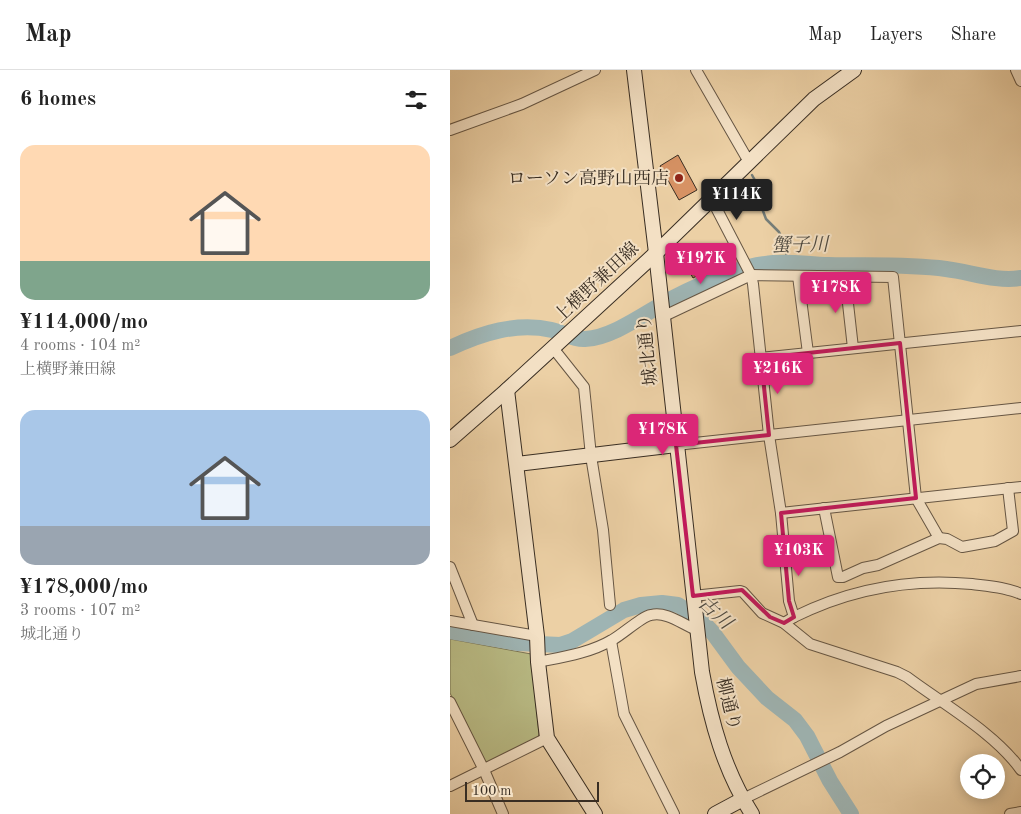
<!DOCTYPE html>
<html lang="en">
<head>
<meta charset="utf-8">
<style>
	body { margin:0; font-family:"Old Standard TT","Noto Serif JP",serif; background:#f2f2f2; color:#222; height:100vh; display:flex; flex-direction:column; font-size:19px; white-space:nowrap }
	* { box-sizing:border-box; margin:0 }
	p { font-size:16px; color:#767676 }
	.icon { flex:none; width:28px; height:28px; fill:none; stroke:currentColor; stroke-width:2; stroke-linecap:round; stroke-linejoin:round }
	.map { position:relative; flex:1; overflow:hidden }
	.drawer { display:flex; flex-direction:column; background:#fff; width:450px }
	.drawer>* { flex:none }
	.fabs { position:absolute; left:510px; top:684px; display:grid; gap:10px }
	.fabs a { display:grid; place-items:center; width:45px; height:45px; border-radius:50%; background:#fff; box-shadow:0 2px 12px #0003; font-size:25px }
	.scale { position:absolute; left:15px; bottom:12px; width:134px; box-sizing:border-box; padding-left:5px; border:2px solid #392e23; border-top:0; font-size:14px; line-height:18px; white-space:nowrap; color:#392e23; -webkit-text-stroke:4px #f3e0c4; paint-order:stroke }
	.price { position:absolute; translate:-50% -42px; padding:0 11px; border-radius:5px; background:#db2777; color:#fff; font-size:16px; line-height:32px; filter:drop-shadow(0 1px 2px #0008) }
	.price::after { content:''; position:absolute; left:50%; top:30px; width:15px; height:11px; margin-left:-8px; background:inherit; clip-path:polygon(0 0,100% 0,50% 100%) }
	.price.active { background:#222; color:#fff }
	ul { padding:0; list-style:none }
	li { display:grid; align-content:center; gap:10px; height:265px; padding:0 20px }
	li span { display:grid; place-items:center; height:155px; border-radius:15px; color:#555 }
	li>.icon { margin-inline-start:auto }
	span .icon { width:90px; height:90px; fill:#fffc; stroke-width:1 }
	li b { font-size:21px }
	h2 { display:flex; justify-content:space-between; align-items:center; height:60px; padding:0 20px; font-size:21px }
	header { display:flex; align-items:center; gap:30px; box-sizing:border-box; height:70px; padding:0 25px; background:#fff; border-bottom:1px solid #e0e0e0 }
	header strong { font-size:24px }
	nav { display:flex; gap:28px; margin-inline-start:auto; font-size:18px }
	main { display:flex; flex:1; min-height:0 }
	.map>svg:first-child { display:block }
	.green { fill:#b9bb85; stroke:#797454 }
	.lines { fill:none; stroke-linecap:round; stroke-linejoin:round }
	.stream { stroke:#767e79; stroke-width:2.5 }
	.river { stroke:#9eb4b3; stroke-width:16 }
	.building { fill:#d79264; stroke:#392e23 }
	.street-casing { stroke:#665644; stroke-width:12 }
	.secondary-casing { stroke:#392e23; stroke-width:16 }
	.street { stroke:#f3e0c4; stroke-width:10 }
	.secondary { stroke:#f3e0c4; stroke-width:14 }
	.marked { fill:none; stroke:#c2185b; stroke-width:4; stroke-linejoin:round }
	.poi-dot { fill:#8f2418; stroke:#f3e0c4; stroke-width:2 }
	.labels { text-anchor:middle; stroke-width:4; stroke-linejoin:round; paint-order:stroke }
	.poi-label { font-size:18px; fill:#392e23; stroke:#f3e0c4; text-anchor:end }
	.street-label { font-size:18px; fill:#392e23; stroke:#f3e0c4 }
	.water-label { font-size:19px; font-style:italic; fill:#4d4940; stroke:#f3e0c4 }
</style>
</head>
<body>
<header>
<strong>Map</strong>
<nav><a>Map</a><a>Layers</a><a>Share</a></nav>
</header>
<main>
<section class="drawer">
<h2>6 homes<svg class="icon" aria-label="filters" viewBox="0 0 24 24"><path d="M4 7h16M4 17h16"/><circle cx="9" cy="7" r="2"/><circle cx="15" cy="17" r="2"/></svg></h2>
<ul>
<li><span style="background:linear-gradient(#ffd9b3 75%,#7fa58c 0)"><svg class="icon" aria-label="home" viewBox="0 0 24 24"><path d="M3 11l9-7 9 7M6 9v11h12V9"/></svg></span><div><b>¥114,000/mo</b><p>4 rooms · 104 m²</p><p>上横野兼田線</p></div></li>
<li><span style="background:linear-gradient(#a9c7e8 75%,#9aa5b1 0)"><svg class="icon" aria-label="home" viewBox="0 0 24 24"><path d="M3 11l9-7 9 7M6 9v11h12V9"/></svg></span><div><b>¥178,000/mo</b><p>3 rooms · 107 m²</p><p>城北通り</p></div></li>
</ul>
</section>
<div class="map">
<svg width="571" height="744" viewBox="0 0 571 744">
	<rect width="100%" height="100%" fill="#ecd0a5"/>
	<filter id="stains"><feTurbulence type="fractalNoise" baseFrequency=".004" numOctaves="4"/><feColorMatrix values="0 0 0 0 .2 0 0 0 0 .09 0 0 0 0 .02 0 0 0 .5 -.17"/></filter>
	<radialGradient id="worn" r=".72"><stop offset=".6" stop-color="#630" stop-opacity="0"/><stop offset="1" stop-color="#630" stop-opacity=".3"/></radialGradient>
	<path class="green" d="M0 569 81 584 89 664 88 668 39 692 34 691 0 623Z"/>
	<g class="lines">
		<path class="stream" d="M302 105 311 121 313 141 316 149 329 162 336 176 337 192"/>
		<g class="river">
			<path d="M0 278C32 263 66 252 102 260 113 262 123 270 135 269 163 268 198 241 223 228 247 216 289 197 315 194 337 190 358 195 379 195 418 196 458 194 496 199 521 202 546 212 571 208"/>
			<path d="M0 561 67 573 110 575 122 571 174 540 191 535 212 533 228 535 249 548 263 563 288 597 317 628 345 650 357 666 380 711 401 744"/>
		</g>
	</g>
	<g class="building">
		<path d="M228 85 247 120 229 130 210 96Z"/>
		<path d="M243 182 254 202 243 208 232 188Z"/>
	</g>
	<g class="lines">
		<g class="street-casing">
			<g id="street">
				<path d="M246 0 299 92"/>
				<path d="M566 0 571 11"/>
				<path d="M0 60 72 34 145 0"/>
				<path d="M261 128 301 205 303 214 319 365 331 443 339 531 344 547 334 553"/>
				<path d="M348 206 358 283"/>
				<path d="M395 207 403 278"/>
				<path d="M212 247 301 205 443 207 466 428 489 468"/>
				<path d="M103 278 134 317 141 386 153 460 160 535"/>
				<path d="M311 288 571 261"/>
				<path d="M226 375 571 338"/>
				<path d="M374 438 388 507H393L413 498 428 495 489 468 497 469 512 477 545 471 563 461 558 418"/>
				<path d="M331 443 571 417"/>
				<path d="M0 497 23 555"/>
				<path d="M243 526 290 521 293 522 312 543 334 553 360 574 447 602 457 607C493 634 545 663 571 700"/>
				<path d="M344 547C400 519 460 508 522 514 538 516 556 517 571 524"/>
				<path d="M0 551 87 566"/>
				<path d="M161 571 174 644 224 744"/>
				<path d="M88 592C113 587 140 583 162 570 172 565 192 546 201 545 217 541 233 555 247 560"/>
				<path d="M0 632 34 700 53 744"/>
				<path d="M0 716 97 668"/>
				<path d="M293 729 390 682 436 656 526 614 571 606"/>
				<path d="M560 744 571 742"/>
			</g>
		</g>
		<g class="secondary-casing">
			<g id="secondary">
				<path d="M184 0 206 183 252 602C261 652 274 700 302 744"/>
				<path d="M57 320 87 566 88 592 97 668 145 744"/>
				<path d="M0 370 57 320 206 183 364 29 404 0"/>
				<path d="M67 394 226 375"/>
				<path d="M265 744 293 729"/>
			</g>
		</g>
		<use href="#street" class="street"/>
		<use href="#secondary" class="secondary"/>
	</g>
	<path class="marked" d="M450 273 466 428 331 443 339 531 344 547 334 553 320 547 292 520 243 526 226 375 319 365 311 288Z"/>
	<circle class="poi-dot" cx="229" cy="108" r="5"/>
	<g class="labels">
		<g class="poi-label">
			<text x="219" y="114">ローソン高野山西店</text>
		</g>
		<g class="street-label">
			<text transform="translate(146 212) rotate(-43)" y="6">上横野兼田線</text>
			<text transform="translate(197 280) rotate(-96)" y="6">城北通り</text>
			<text transform="translate(279 634) rotate(76)" y="6">柳通り</text>
		</g>
		<g class="water-label">
			<text transform="translate(350 174) rotate(-1)" y="7">蟹子川</text>
			<text transform="translate(266 542) rotate(43)" y="7">古川</text>
		</g>
	</g>
	<rect width="100%" height="100%" filter="url(#stains)"/>
	<rect width="100%" height="100%" fill="url(#worn)"/>
</svg>
<div class="fabs">
<a><svg class="icon" aria-label="locate" viewBox="0 0 24 24"><circle cx="12" cy="12" r="6"/><path d="M12 2v4M12 18v4M2 12h4M18 12h4"/></svg></a>
</div>
<div class="scale">100 m</div>
<b class="price active" style="left:287px;top:151px">¥114K</b>
<b class="price" style="left:251px;top:215px">¥197K</b>
<b class="price" style="left:386px;top:244px">¥178K</b>
<b class="price" style="left:328px;top:325px">¥216K</b>
<b class="price" style="left:213px;top:386px">¥178K</b>
<b class="price" style="left:349px;top:507px">¥103K</b>
</div>
</main>
</body>
</html>
